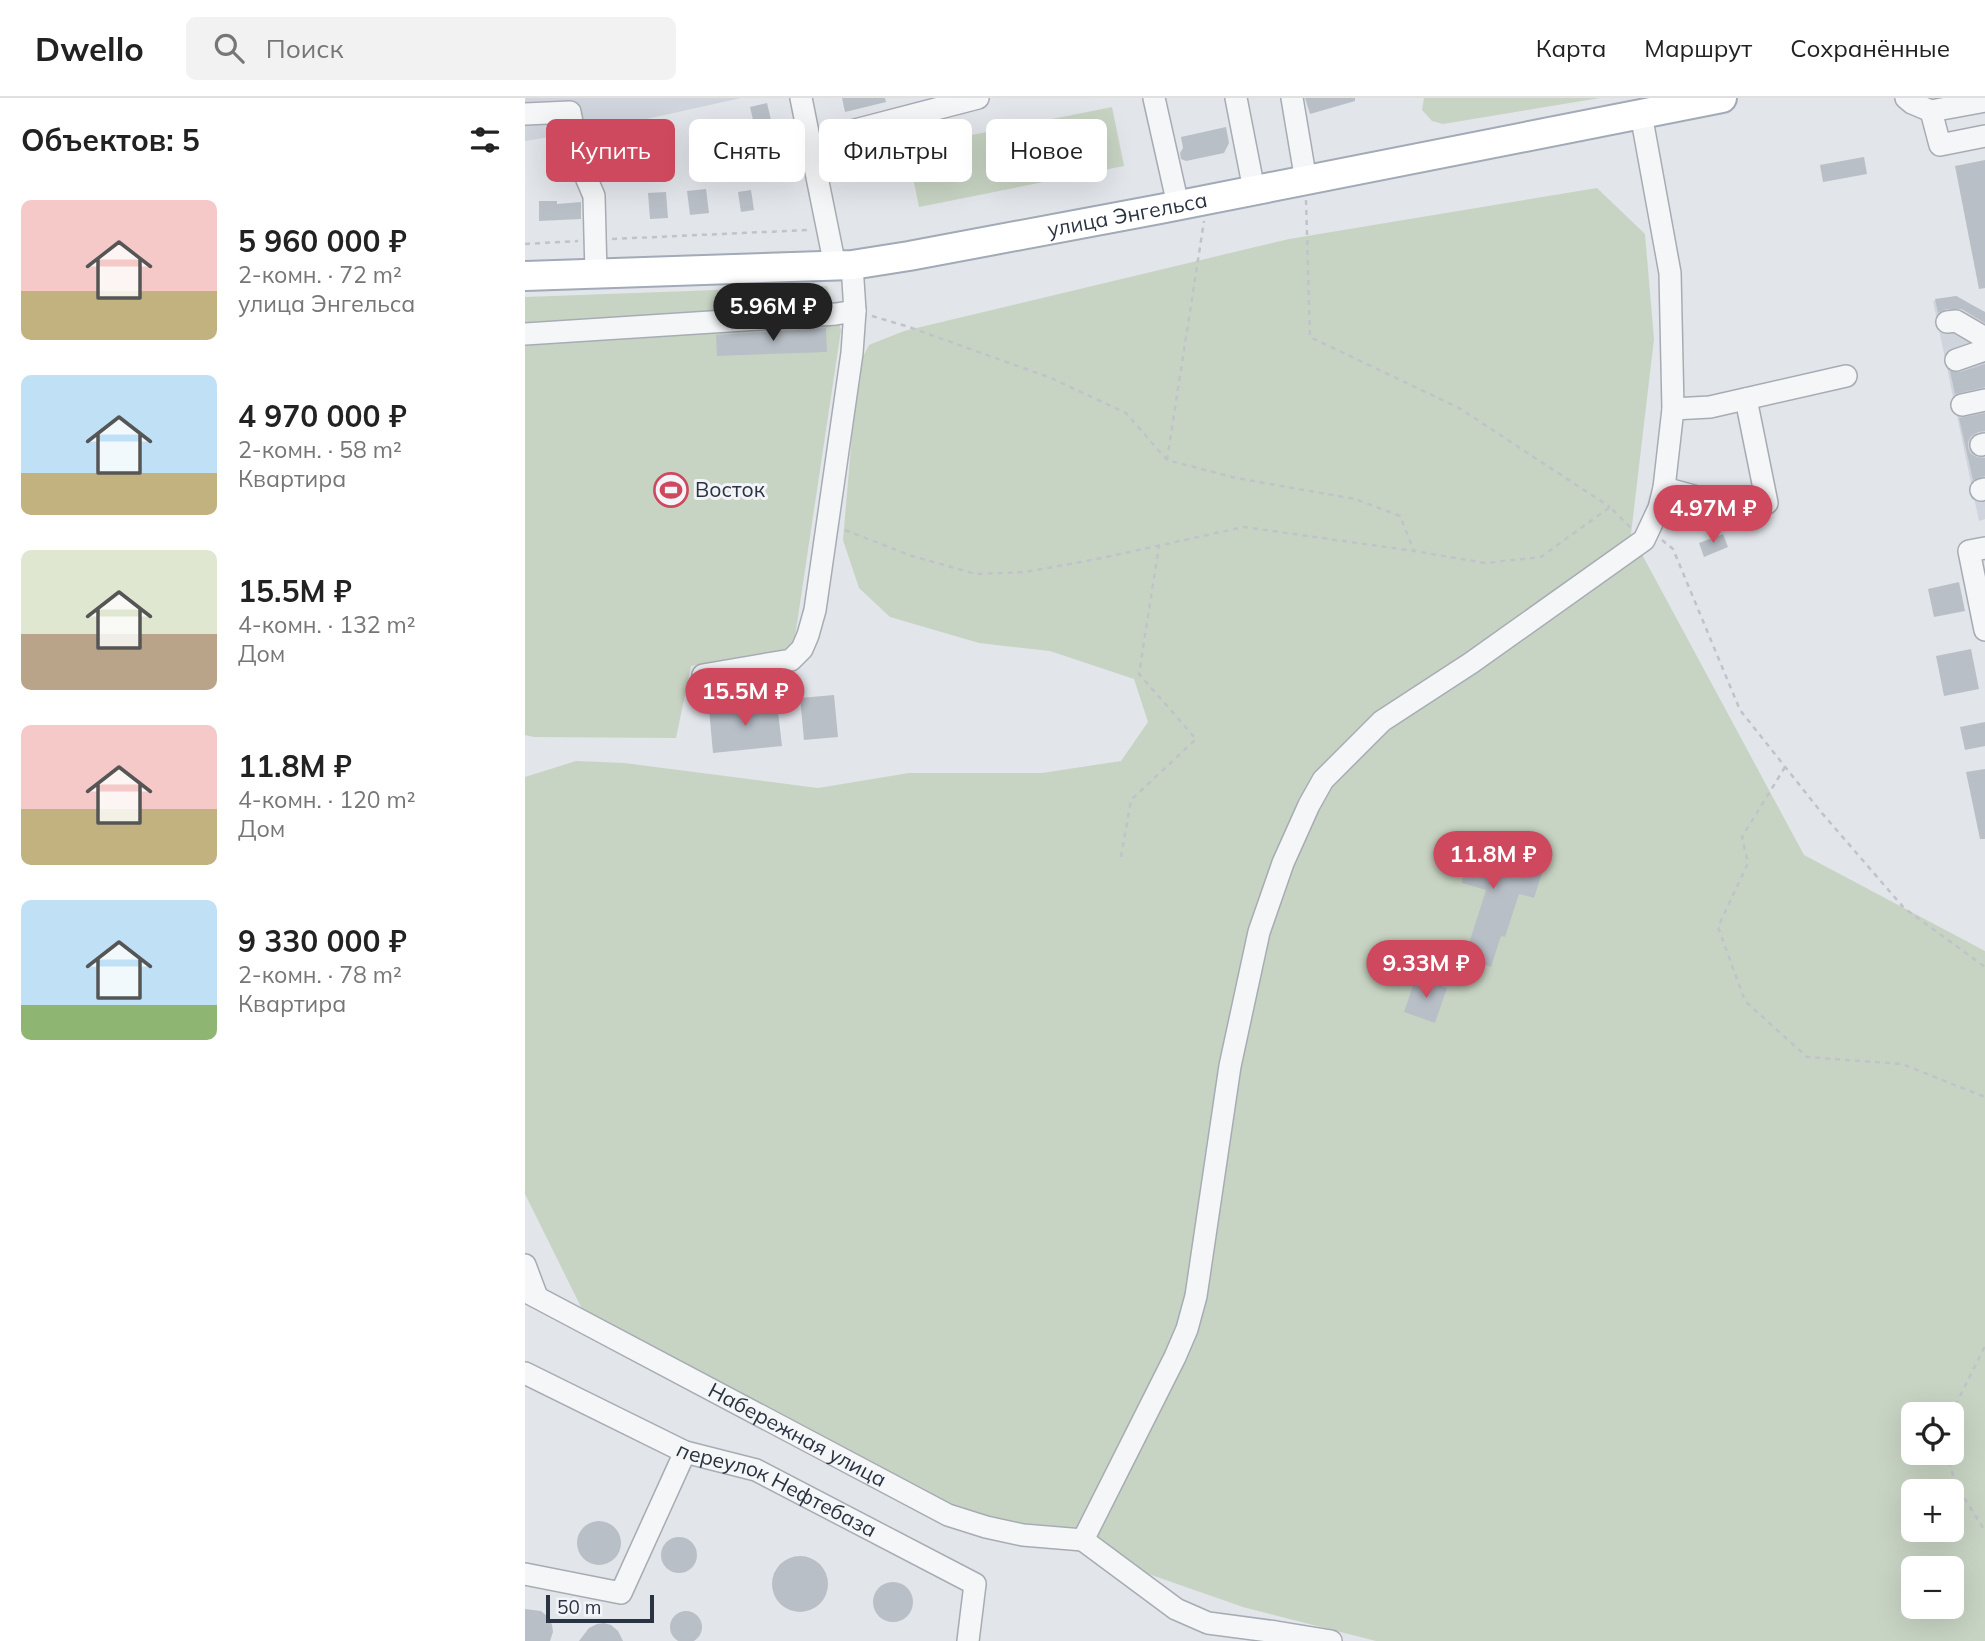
<!DOCTYPE html>
<html lang="ru">
<head>
<meta charset="utf-8">
<style>
	body { margin:0; font-family:Mulish,sans-serif; background:#f2f2f2; color:#222; height:100vh; display:flex; flex-direction:column; font-size:26px; white-space:nowrap }
	* { box-sizing:border-box; margin:0 }
	p { font-size:23px; color:#767676 }
	.icon { flex:none; width:38px; height:38px; fill:none; stroke:currentColor; stroke-width:2; stroke-linecap:round; stroke-linejoin:round }
	.map { position:relative; flex:1; overflow:hidden }
	.drawer { display:flex; flex-direction:column; background:#fff; width:525px }
	.drawer>* { flex:none }
	.guide { position:absolute; left:21px; top:21px; width:665px; height:63px; display:flex; gap:14px }
	.controls { position:absolute; left:1376px; top:1304px; display:grid; gap:14px }
	.controls a { display:grid; place-items:center; width:63px; height:63px; border-radius:10px; background:#fff; box-shadow:0 7px 28px #0002; font-size:35px }
	.scale { position:absolute; left:21px; bottom:18px; width:108px; box-sizing:border-box; padding-left:7px; border:4px solid #2a3342; border-top:0; font-size:19px; line-height:24px; white-space:nowrap; color:#2a3342; -webkit-text-stroke:5px #f2f4f8; paint-order:stroke }
	.price { position:absolute; translate:-50% -60px; padding:0 16px; border-radius:24px; background:#ce485e; color:#fff; font-size:23px; line-height:46px; filter:drop-shadow(0 2px 4px #0008) }
	.price::after { content:''; position:absolute; left:50%; top:42px; width:21px; height:16px; margin-left:-10px; background:inherit; clip-path:polygon(0 0,100% 0,50% 100%) }
	.price.active { background:#222; color:#fff }
	ul { padding:0; list-style:none }
	li { display:flex; align-items:center; gap:21px; height:175px; padding:0 21px }
	li span { display:grid; place-items:center; flex:none; width:196px; height:140px; border-radius:10px; color:#555 }
	li>.icon { margin-inline-start:auto }
	span .icon { width:84px; height:84px; fill:#fffc; stroke-width:1 }
	li b { font-size:30px }
	h2 { display:flex; justify-content:space-between; align-items:center; height:84px; padding:0 21px; font-size:30px }
	.chip { padding:0 24px; border-radius:10px; background:#fff; box-shadow:0 7px 28px #0002; font-size:24px; line-height:63px }
	.chip.active { background:#ce485e; color:#fff }
	header { display:flex; align-items:center; gap:42px; box-sizing:border-box; height:98px; padding:0 35px; background:#fff; border-bottom:2px solid #e0e0e0 }
	header strong { font-size:33px }
	nav { display:flex; gap:38px; margin-inline-start:auto; font-size:24px }
	.search { width:490px; height:63px; background:#f2f2f2; display:flex; align-items:center; gap:18px; box-sizing:border-box; padding:0 24px; border-radius:10px; color:#767676; font-size:26px }
	main { display:flex; flex:1; min-height:0 }
	.map>svg:first-child { display:block }
	.built { fill:#d0d4dc }
	.green { fill:#c8d4c3; fill-rule:evenodd }
	.building { fill:#b9bfc7 }
	.lines { fill:none; stroke-linecap:round; stroke-linejoin:round }
	.minor-casing { stroke:#a7acb4; stroke-width:24 }
	.major-casing { stroke:#a1aab6; stroke-width:32 }
	.path { stroke:#c0c3c9; stroke-width:2.5; stroke-dasharray:5 5; stroke-linecap:butt }
	.minor { stroke:#f5f6f8; stroke-width:21 }
	.major { stroke:#fff; stroke-width:28 }
	.labels { text-anchor:middle; stroke-width:6; stroke-linejoin:round; paint-order:stroke }
	.street-label { font-size:21px; fill:#2a3342; stroke:#f2f4f8 }
	.poi-label { font-size:21px; fill:#2a3342; stroke:#f2f4f8; text-anchor:start }
</style>
</head>
<body>
<header>
<strong>Dwello</strong>
<div class="search"><svg class="icon" aria-label="search" viewBox="0 0 24 24"><circle cx="10" cy="10" r="6"/><path d="M15 15l6 6"/></svg>Поиск</div>
<nav><a>Карта</a><a>Маршрут</a><a>Сохранённые</a></nav>
</header>
<main>
<section class="drawer">
<h2>Объектов: 5<svg class="icon" aria-label="filters" viewBox="0 0 24 24"><path d="M4 7h16M4 17h16"/><circle cx="9" cy="7" r="2"/><circle cx="15" cy="17" r="2"/></svg></h2>
<ul>
<li><span style="background:linear-gradient(#f6c9c9 65%,#c2b280 0)"><svg class="icon" aria-label="home" viewBox="0 0 24 24"><path d="M3 11l9-7 9 7M6 9v11h12V9"/></svg></span><div><b>5 960 000 ₽</b><p>2-комн. · 72 m²</p><p>улица Энгельса</p></div></li>
<li><span style="background:linear-gradient(#bfe0f5 70%,#c2b280 0)"><svg class="icon" aria-label="home" viewBox="0 0 24 24"><path d="M3 11l9-7 9 7M6 9v11h12V9"/></svg></span><div><b>4 970 000 ₽</b><p>2-комн. · 58 m²</p><p>Квартира</p></div></li>
<li><span style="background:linear-gradient(#dfe7d0 60%,#b9a48a 0)"><svg class="icon" aria-label="home" viewBox="0 0 24 24"><path d="M3 11l9-7 9 7M6 9v11h12V9"/></svg></span><div><b>15.5M ₽</b><p>4-комн. · 132 m²</p><p>Дом</p></div></li>
<li><span style="background:linear-gradient(#f6c9c9 60%,#c2b280 0)"><svg class="icon" aria-label="home" viewBox="0 0 24 24"><path d="M3 11l9-7 9 7M6 9v11h12V9"/></svg></span><div><b>11.8M ₽</b><p>4-комн. · 120 m²</p><p>Дом</p></div></li>
<li><span style="background:linear-gradient(#bfe0f5 75%,#8fb573 0)"><svg class="icon" aria-label="home" viewBox="0 0 24 24"><path d="M3 11l9-7 9 7M6 9v11h12V9"/></svg></span><div><b>9 330 000 ₽</b><p>2-комн. · 78 m²</p><p>Квартира</p></div></li>
</ul>
</section>
<div class="map">
<svg width="1460" height="1543" viewBox="0 0 1460 1543">
	<rect width="100%" height="100%" fill="#e2e5ea"/>
	<g class="built">
		<path d="M0 0H216L90 28 0 43Z"/>
		<path d="M1432 198 1460 215V421L1454 423 1408 203Z"/>
	</g>
	<g class="green">
		<path d="M899 0H1075L918 26 907 23 897 12Z"/>
		<path d="M587 9 599 68 394 109 382 50Z"/>
		<path d="M1072 90 1120 136 1129 241 1106 436 1279 757 1460 853V1543H851L718 1509 417 1404 251 1314 65 1227 0 1096V679L51 663 99 665 293 690 384 675H517L596 663 623 624 609 581 525 553 454 545 365 519 334 490 318 442 333 268 344 247 379 233 764 141ZM1388 1316H1426V1354H1388ZM1388 1393H1426V1432H1388ZM1388 1470H1426V1508H1388Z"/>
		<path d="M302 188 316 232 268 552 166 568 151 640 9 639 0 637V199Z"/>
	</g>
	<g class="building">
		<path d="M317 0H360L361 4 320 14Z"/>
		<path d="M780 0H830V3L785 16Z"/>
		<path d="M242 5 246 22 229 26 225 9Z"/>
		<path d="M701 29 704 45 699 55 661 63 656 61 655 55 658 50 656 39Z"/>
		<path d="M206 56 208 75 192 78 189 58Z"/>
		<path d="M1339 59 1342 76 1298 84 1295 67Z"/>
		<path d="M1460 62V190L1454 191 1430 68Z"/>
		<path d="M181 91 184 115 165 117 162 93Z"/>
		<path d="M226 92 229 112 216 114 213 94Z"/>
		<path d="M141 94 143 120 125 121 123 95Z"/>
		<path d="M14 103H32V106L56 104V121L14 123Z"/>
		<path d="M1431 198 1460 214V225L1437 211H1421L1413 215 1410 201Z"/>
		<path d="M301 230 302 254 192 258 191 237Z"/>
		<path d="M1460 266V289L1430 296 1425 273 1435 274Z"/>
		<path d="M1460 315V333L1453 334 1446 338 1443 344V350L1446 356 1452 359 1460 360V378L1448 382 1434 320Z"/>
		<path d="M1198 436 1203 449 1179 459 1174 445Z"/>
		<path d="M1434 484 1440 513 1409 519 1403 491Z"/>
		<path d="M1446 551 1454 591 1419 598 1411 558Z"/>
		<path d="M309 597 313 639 279 642 275 600Z"/>
		<path d="M252 605 257 648 188 655 184 611Z"/>
		<path d="M1460 624V648L1440 652 1435 629Z"/>
		<path d="M1460 671V741H1455L1441 674Z"/>
		<path d="M934 735 1006 758 1002 771 1017 775 1009 800 994 796 980 839 976 838 966 869 939 861 961 792 937 785 938 778 928 775 933 757 928 755Z"/>
		<path d="M891 879 922 890 910 925 879 914Z"/>
		<circle cx="74" cy="1445" r="22"/>
		<circle cx="154" cy="1457" r="18"/>
		<circle cx="275" cy="1486" r="28"/>
		<circle cx="368" cy="1504" r="20"/>
		<path d="M0 1511 16 1513 23 1519 27 1527 28 1534 25 1543H0Z"/>
		<circle cx="161" cy="1529" r="16"/>
		<path d="M79 1525 86 1527 93 1533 98 1543H54L64 1530 72 1526Z"/>
	</g>
	<g class="lines">
		<g class="minor-casing">
			<g id="minor">
				<path d="M276 0 310 168"/>
				<path d="M629 0 653 107"/>
				<path d="M711 0 729 92"/>
				<path d="M767 0 781 83"/>
				<path d="M1381 0 1387 5 1406 13 1460 3"/>
				<path d="M1406 13 1415 47 1460 38"/>
				<path d="M0 16 45 14 55 65 69 98 71 176"/>
				<path d="M330 32 453 0"/>
				<path d="M1422 224 1431 223 1460 240"/>
				<path d="M0 236 311 216 330 213"/>
				<path d="M1431 262 1460 252"/>
				<path d="M1437 307 1460 302"/>
				<path d="M1148 311 1185 309 1321 278"/>
				<path d="M1456 347 1460 346"/>
				<path d="M1139 390 1213 410 1242 405 1221 301"/>
				<path d="M1456 392 1460 391"/>
				<path d="M1460 450 1444 453 1460 532"/>
				<path d="M178 577 266 562 277 551 283 537 290 512 327 255 330 213 327 167"/>
				<path d="M0 1167 12 1199"/>
				<path id="s1" d="M0 1193 423 1417 461 1429 498 1437 558 1442"/>
				<path id="s2" d="M0 1275 160 1354 231 1372 450 1486 443 1543"/>
				<path d="M558 1442 650 1259 662 1231 671 1198 705 968 734 834 758 765 784 707 798 682 857 623 946 565 1119 442 1134 410 1139 390 1148 311 1145 175 1116 16"/>
				<path d="M558 1442 651 1511 683 1525 751 1534 806 1543"/>
				<path d="M0 1476 96 1495 160 1354"/>
			</g>
		</g>
		<g class="major-casing">
			<g id="major">
				<path id="s3" d="M0 178 327 167 384 158 635 111 1197 0"/>
			</g>
		</g>
		<g class="path">
			<path d="M781 102 785 239 934 310 1085 409"/>
			<path d="M87 141 283 132"/>
			<path d="M0 146 53 143"/>
			<path d="M347 218 384 229 526 280 601 315 642 362 711 380 830 401 875 418 889 453"/>
			<path d="M642 362 679 123"/>
			<path d="M320 432 387 458 451 476 500 474 572 461 719 429 889 453 960 465 1016 459 1085 409 1106 430"/>
			<path d="M1137 442 1148 451 1215 612 1296 714 1379 810 1460 869"/>
			<path d="M1260 669 1217 739 1223 765 1193 829 1220 903 1282 959 1377 966 1460 999"/>
			<path d="M596 759 606 702 671 641 614 576 634 448"/>
			<path d="M1426 1316 1460 1248"/>
			<path d="M1421 1354 1431 1387 1460 1433"/>
		</g>
		<use href="#minor" class="minor"/>
		<use href="#major" class="major"/>
	</g>
	<defs>
		<g id="stadium-ring" transform="scale(1.75)"><circle r="9.5" fill="#f2f4f8" stroke="#ce485e" stroke-width="1.5"/><path d="M0-5a6.5 5 0 1 0 0 10a6.5 5 0 1 0 0-10ZM-3.5-1.8h7v3.6h-7Z" fill="#ce485e"/></g>
	</defs>
	<g fill-rule="evenodd">
		<use href="#stadium-ring" x="146" y="392"/>
	</g>
	<g class="labels">
		<g class="street-label">
			<text dy="7" stroke="none"><textPath href="#s3" startOffset="607">улица Энгельса</textPath></text>
			<text dy="7" stroke="none"><textPath href="#s1" startOffset="308">Набережная улица</textPath></text>
			<text dy="7" stroke="none"><textPath href="#s2" startOffset="278">переулок Нефтебаза</textPath></text>
		</g>
		<g class="poi-label">
			<text x="170" y="399">Восток</text>
		</g>
	</g>
</svg>
<div class="controls">
<a><svg class="icon" aria-label="locate" viewBox="0 0 24 24"><circle cx="12" cy="12" r="6"/><path d="M12 2v4M12 18v4M2 12h4M18 12h4"/></svg></a>
<a>+</a>
<a>−</a>
</div>
<div class="scale">50 m</div>
<b class="price active" style="left:248px;top:245px">5.96M ₽</b>
<b class="price" style="left:1188px;top:447px">4.97M ₽</b>
<b class="price" style="left:220px;top:630px">15.5M ₽</b>
<b class="price" style="left:968px;top:793px">11.8M ₽</b>
<b class="price" style="left:901px;top:902px">9.33M ₽</b>
<div class="guide">
<a class="chip active">Купить</a>
<a class="chip">Снять</a>
<a class="chip">Фильтры</a>
<a class="chip">Новое</a>
</div>
</div>
</main>
</body>
</html>
